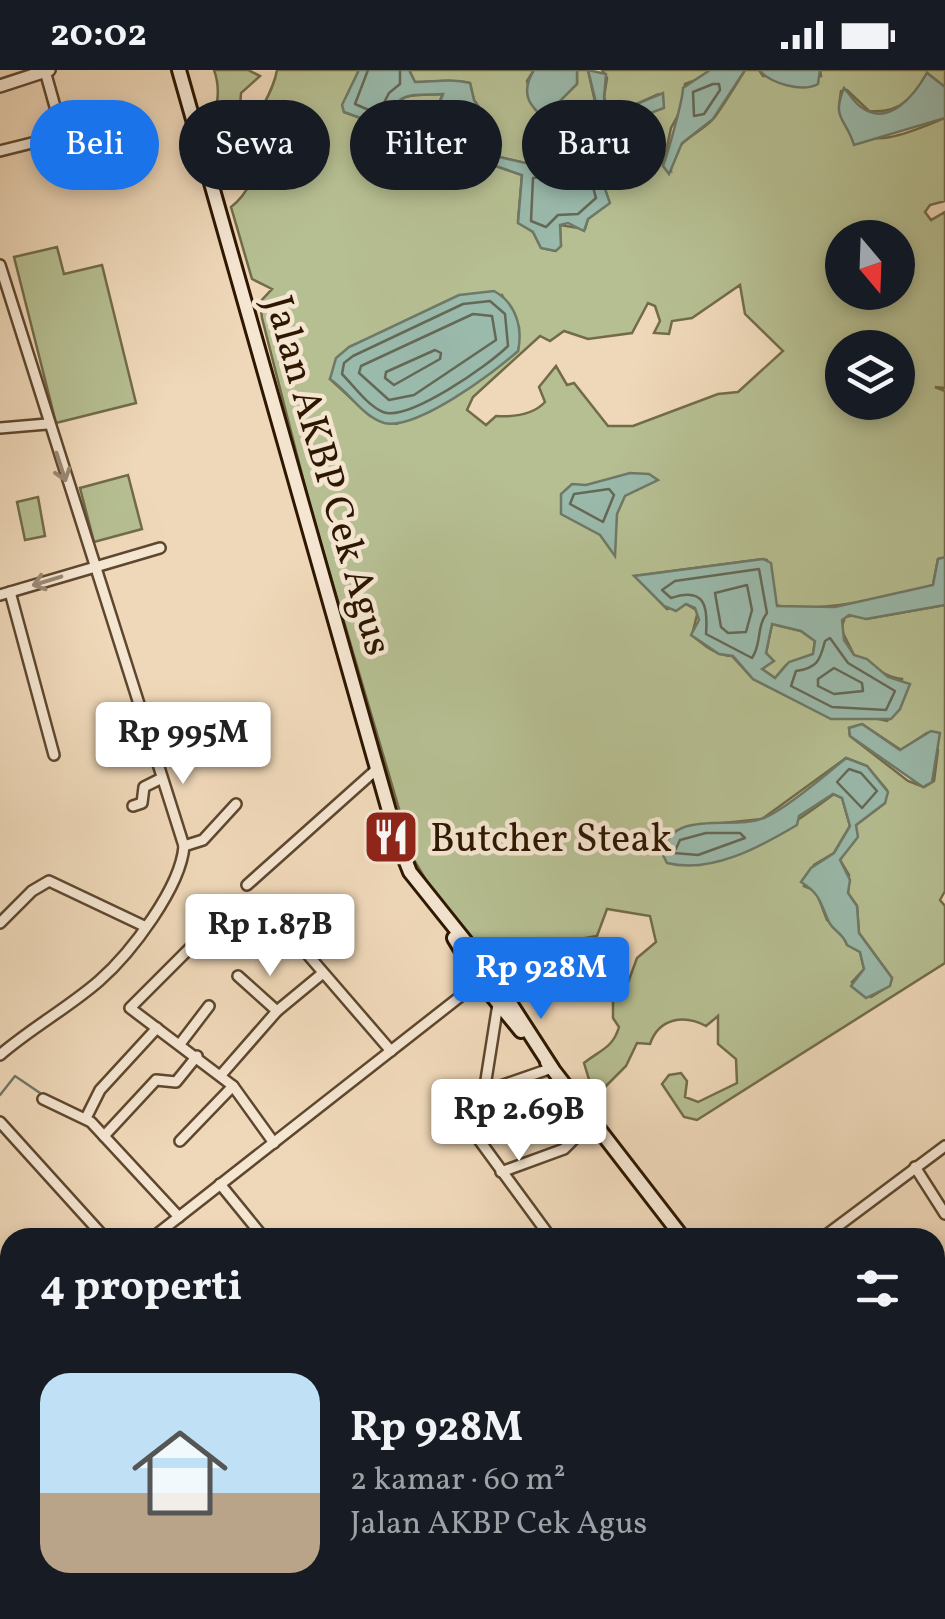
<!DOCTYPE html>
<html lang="id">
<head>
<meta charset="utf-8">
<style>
	body { margin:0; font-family:Vollkorn,serif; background:#242831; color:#f1f3f6; height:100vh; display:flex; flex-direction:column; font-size:38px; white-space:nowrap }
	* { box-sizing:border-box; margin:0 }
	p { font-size:32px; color:#9ea1a6 }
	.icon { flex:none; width:55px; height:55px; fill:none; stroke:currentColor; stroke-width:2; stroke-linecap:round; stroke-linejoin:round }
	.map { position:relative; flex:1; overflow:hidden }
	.panel { position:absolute; left:0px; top:1158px; width:945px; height:392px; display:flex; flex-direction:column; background:#171b24; border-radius:30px 30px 0 0; box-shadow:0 5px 15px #0003 }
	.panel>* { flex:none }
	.banner { position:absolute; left:30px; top:30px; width:885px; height:90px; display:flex; gap:20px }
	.needle { width:65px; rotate:161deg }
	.controls { position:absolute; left:825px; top:150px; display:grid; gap:20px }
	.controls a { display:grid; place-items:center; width:90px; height:90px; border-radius:50%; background:#171b24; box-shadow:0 5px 15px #0003; font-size:50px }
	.price { position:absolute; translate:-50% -85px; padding:0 22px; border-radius:10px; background:#fff; color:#222; font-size:32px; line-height:65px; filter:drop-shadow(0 2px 5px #0008) }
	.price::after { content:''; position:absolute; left:50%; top:60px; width:30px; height:22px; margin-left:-15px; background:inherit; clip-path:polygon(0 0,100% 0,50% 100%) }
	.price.on { background:#1a73e8; color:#fff }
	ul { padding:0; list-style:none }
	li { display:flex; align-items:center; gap:30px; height:250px; padding:0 40px }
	li span { display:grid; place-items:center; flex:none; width:280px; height:200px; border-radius:30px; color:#555 }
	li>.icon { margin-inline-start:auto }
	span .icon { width:120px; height:120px; fill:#fffc; stroke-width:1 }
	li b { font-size:42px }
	h2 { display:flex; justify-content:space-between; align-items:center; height:120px; padding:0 40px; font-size:42px }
	.tag { padding:0 35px; border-radius:45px; background:#171b24; box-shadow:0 5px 15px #0003; font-size:35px; line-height:90px }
	.tag.on { background:#1a73e8; color:#fff }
	.status { display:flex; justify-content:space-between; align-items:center; height:70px; padding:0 50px; background:#171b24; direction:ltr }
	.status svg { height:28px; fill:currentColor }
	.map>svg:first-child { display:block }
	.green { fill:#b6bf92; stroke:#726b49; stroke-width:2.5; fill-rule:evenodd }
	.water { fill:#9abaac; stroke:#6e7967; stroke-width:2.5; fill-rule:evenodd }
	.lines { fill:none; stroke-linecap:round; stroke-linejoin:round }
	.shore { stroke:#646856; stroke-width:2.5 }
	.stream { stroke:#6e7967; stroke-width:2.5 }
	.minor-casing { stroke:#5e472e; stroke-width:14 }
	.tertiary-casing { stroke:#5e472e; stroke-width:16 }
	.secondary-casing { stroke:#2d1700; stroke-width:18 }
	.trunk-casing { stroke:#2d1700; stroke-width:19 }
	.minor { stroke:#f5e6d2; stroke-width:9 }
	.tertiary { stroke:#f5e6d2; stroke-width:11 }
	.secondary { stroke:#f5e6d2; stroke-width:12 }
	.trunk { stroke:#efd8b9; stroke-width:14 }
	.oneway { stroke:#9b8974 }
	.labels { text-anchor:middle; stroke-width:9; stroke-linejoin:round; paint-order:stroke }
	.street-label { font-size:40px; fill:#2d1700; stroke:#f5e6d2 }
	.poi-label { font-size:40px; fill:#2d1700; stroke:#f5e6d2; text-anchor:start }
</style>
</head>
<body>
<div class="status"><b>20:02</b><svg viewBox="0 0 49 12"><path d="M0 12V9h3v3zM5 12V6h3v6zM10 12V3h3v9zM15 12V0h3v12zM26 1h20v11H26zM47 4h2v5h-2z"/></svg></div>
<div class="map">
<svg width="945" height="1549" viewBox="0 0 945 1549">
	<rect width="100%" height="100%" fill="#efd8b9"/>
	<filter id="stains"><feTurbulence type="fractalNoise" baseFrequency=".002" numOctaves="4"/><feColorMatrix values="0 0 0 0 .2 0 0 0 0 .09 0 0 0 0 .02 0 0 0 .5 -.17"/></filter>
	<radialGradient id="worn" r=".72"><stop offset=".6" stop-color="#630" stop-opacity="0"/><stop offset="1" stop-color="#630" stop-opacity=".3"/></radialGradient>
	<g class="green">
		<path d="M214 0H248L260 6 241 23 240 37 251 49 229 72 227 94 222 101C197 62 228 38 214 0Z"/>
		<path d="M277 0H359L343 34 344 42 369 51 396 82 405 77 438 89 474 88V84L386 63C397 20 403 26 443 24L437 37 452 62 469 61 482 41 474 30 470 13C450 9 434 12 415 12L409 0H534L527 11 535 39 563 68 567 88 547 98 490 85 484 92 522 105 518 151 533 162 541 178 555 181 561 176 560 155 585 159 588 149 609 133 596 85 575 39 560 30 577 14V0H588L601 59 608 62 632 49 659 24 610 46 604 27 607 8 602 0H710L707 6 685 14 682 38 671 58 663 96 671 101C669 71 700 65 714 48 725 33 735 16 745 0H759L763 6H821L820 0H945V17L927 3C913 28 900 44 869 41L847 20 841 21C838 38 840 46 849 57 872 82 917 59 945 48V131L930 135 925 142 931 150 945 142V318L935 317 945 321V487L938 489 933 515C905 526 799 546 774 534L767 490 763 489 635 506 667 539 686 534 698 541 692 565C704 575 716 586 732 586L753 609 831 648 861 645 887 651 900 639 902 609C885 608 870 593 854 585L841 559 845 547 859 544 866 549 945 535V821L940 830 945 836V893L697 1050 684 1047 662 1014 669 1005 681 1003 687 1011 685 1027 698 1032 737 1013 736 989 718 974V946L706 956C684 944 659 948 650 974L637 973 626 996 603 1019 591 1016 584 993C600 980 613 978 619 957L613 948V930L626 918 637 888 656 872 650 846 607 839 597 866 580 869 566 894 543 902 516 930 481 902 414 790 310 436 262 248 260 232 272 219 252 209 231 137C249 123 255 105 259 81L249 73C252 47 273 26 277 0ZM842 168H898V222H842ZM740 215 745 244 783 281 738 322 718 324 633 356H608L574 313 567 315 556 296 539 317 545 332C533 345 513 347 496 346L486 355 467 340 473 327 540 266 550 271 564 261 588 269 632 263 648 233 655 236 660 251 654 263 669 264 672 251 692 248ZM502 225 519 257 518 281 431 341 396 354 370 346 330 309 349 277 429 243ZM842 278H898V332H842ZM862 654 901 680 927 663 938 680 934 711 924 717 908 711 850 666 849 658ZM846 688 867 696 887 720 885 733 856 755 840 790 849 805 848 823 857 836 859 863 892 908 889 916 871 927 852 912 864 899 860 882 847 875 842 861 827 850 816 821 804 816 814 795 834 783 850 756 842 728 834 724C791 756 753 782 699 795L664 776 674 762 685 757 762 749Z"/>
		<path d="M57 177 64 204 102 195 136 333 56 353 14 187Z"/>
		<path d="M128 405 142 459 94 472 80 418Z"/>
		<path d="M38 427 45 466 25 470 17 432Z"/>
		<path d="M772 554 801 561 815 571 813 584 786 595 775 608 762 599 773 591 766 583Z"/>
	</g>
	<g class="water">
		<path d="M359 0H409L415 12C434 12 450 8 470 13L474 30 486 50 482 57 444 61 435 44 443 24C404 26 396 19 386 62L468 81 474 83 472 92 429 90 405 77 396 82 369 51 344 42 342 35Z"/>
		<path d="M534 0H577V14L561 30 588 44 596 94 610 133 588 149 584 161 568 153 560 155 561 176 556 181 541 178 533 162 518 153 522 105 484 92 491 85 547 98 567 88C576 49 505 47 534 0Z"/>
		<path d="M588 0 606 4 604 28 610 45 663 23 664 38 603 61Z"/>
		<path d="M710 0H745L713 49 682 73 669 104 663 96C668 82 683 30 683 18Z"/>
		<path d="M759 0H820L818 14C802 23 770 13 759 0Z"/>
		<path d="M927 3 945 17V48L854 75C846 48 831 49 844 18 850 24 853 31 861 37 889 58 915 24 927 3Z"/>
		<path d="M494 221C516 233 523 258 518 281 495 302 416 361 384 353 362 346 349 322 330 309L336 288 349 277 459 225Z"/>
		<path d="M630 403 649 404 658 410 625 426 617 444 615 486 600 465 561 444V424L572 414 586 415Z"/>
		<path d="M945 487V535L866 549 849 545 842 550 844 570 854 585 867 589 888 607 910 614 900 639 891 649H831L753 609 733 586 719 584 691 565 699 550 695 538 686 534 676 541 664 536 634 506 763 489 771 493 777 536 835 537 933 515 938 489ZM772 554 801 561 815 571 813 584 789 592 775 608 762 599 774 591 766 583Z"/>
		<path d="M862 654 900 680 931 661 940 663 932 712 923 717 850 666 849 658Z"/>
		<path d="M846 688 867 696 888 722 885 733 856 755 858 767 840 790 850 810 848 823 857 836 859 863 892 908 890 916 866 928 851 916 864 899 860 882 847 875C843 862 832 861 828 850 820 831 819 823 801 812L811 798 834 783 850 756 842 728 833 724 799 746 797 755C760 777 711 804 667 793L662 783C673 737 733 761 764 748 786 739 827 704 846 688Z"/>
		<path d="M500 1540H616L625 1549H509Z"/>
	</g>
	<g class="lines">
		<g class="shore">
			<path d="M368 0 355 34 378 44 389 23 400 14V0"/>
			<path d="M713 14H719L720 20 704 44 694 46 693 22Z"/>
			<path d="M580 90 586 92 596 128 578 144 558 145 546 157 531 151 533 108 564 104Z"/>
			<path d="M490 231 505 244 508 276C489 295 408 352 383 342 367 335 354 316 342 304L344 293 353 286 463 234Z"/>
			<path d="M473 244 492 246 496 270 414 325 389 330 359 303 361 296Z"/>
			<path d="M435 280 441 283 440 289 394 315 385 308 386 302Z"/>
			<path d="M609 419 614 425 603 452 570 434 574 424Z"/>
			<path d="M759 499 767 543C756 557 762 574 752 588L706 564C708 538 706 516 671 528L662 520 675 511Z"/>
			<path d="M747 515 752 540 746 562 728 563 721 557 715 523Z"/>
			<path d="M830 568 848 593 895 621 886 640 832 637 791 616 796 601C817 598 820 591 825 571Z"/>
			<path d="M834 598 862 613 863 621 834 624 818 616V609Z"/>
			<path d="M849 699 861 703 877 721 862 738 837 712Z"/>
			<path d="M706 763H740L745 768 698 785 674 783 680 770Z"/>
		</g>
		<g class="stream">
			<path d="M0 1025 15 1006 43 1025"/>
			<path d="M109 1065 154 1114"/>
		</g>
		<g class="minor-casing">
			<g id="minor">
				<path d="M45 1 63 65"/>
				<path d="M0 81 96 57"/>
				<path d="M0 195 184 776C181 817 131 883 99 911 68 938 31 958 0 985"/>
				<path d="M0 358 47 354"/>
				<path d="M10 522 54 685"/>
				<path d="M0 525 160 478"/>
				<path d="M133 736 142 733 144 717 160 709"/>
				<path d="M184 776 203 770 236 734"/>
				<path d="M247 815 378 698"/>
				<path d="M0 853 32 821 49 811 144 856"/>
				<path d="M238 906 277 941"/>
				<path d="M498 934 477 1067 551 1168"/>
				<path d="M180 974 209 936"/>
				<path d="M221 1005 277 941 323 903"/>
				<path d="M483 1022 552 998"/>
				<path d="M43 1029 91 1052 179 1147"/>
				<path d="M86 1048 100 1020 157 958"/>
				<path d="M0 1052 105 1168"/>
				<path d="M104 1066 156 1010 176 1012 197 986"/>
				<path d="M180 1071 233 1016"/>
				<path d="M274 1073 233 1016 130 938 208 860 230 873 271 842 391 981"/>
				<path d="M915 1097 945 1144"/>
				<path d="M501 1102 564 1079 592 1051"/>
				<path d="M220 1114 264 1168"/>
				<path d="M152 1168 480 911"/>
				<path d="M822 1168 945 1076"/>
				<path d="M0 1192 10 1203"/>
				<path d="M935 1265 945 1257"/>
				<path d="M0 1291 10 1284"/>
				<path d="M935 1376 945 1369"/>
				<path d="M935 1449 945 1442"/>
				<path d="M0 1468 10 1475"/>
				<path d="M105 1540 117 1549"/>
				<path d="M132 1540 144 1549"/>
				<path d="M405 1540 417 1549"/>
				<path d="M774 1540 778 1549"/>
				<path d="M811 1540 816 1549"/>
				<path d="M17 1549 31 1540"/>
				<path d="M230 1549 243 1540"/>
				<path d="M254 1549 259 1540"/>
				<path d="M340 1549 345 1540"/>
				<path d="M690 1549 703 1540"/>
			</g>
		</g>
		<g class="tertiary-casing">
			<path id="tertiary" d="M0 16 49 0"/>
		</g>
		<g class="secondary-casing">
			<g id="secondary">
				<path d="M179 0 397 769 410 802 490 902 552 998"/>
				<path d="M454 868 480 911 521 961"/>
				<path d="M547 992 683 1168"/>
				<path d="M935 1533 944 1549"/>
			</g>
		</g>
		<g class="trunk-casing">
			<path id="trunk" d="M943 1548 945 1549"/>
		</g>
		<use href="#minor" class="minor"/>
		<use href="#tertiary" class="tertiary"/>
		<use href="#secondary" class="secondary"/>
		<use href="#trunk" class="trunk"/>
	</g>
	<defs><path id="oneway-shaft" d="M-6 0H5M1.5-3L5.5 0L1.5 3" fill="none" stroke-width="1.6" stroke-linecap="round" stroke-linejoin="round" transform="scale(2.5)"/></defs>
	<g class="oneway">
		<use href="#oneway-shaft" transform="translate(61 397) rotate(72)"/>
		<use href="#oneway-shaft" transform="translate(47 511) rotate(163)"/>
	</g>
	<defs>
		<g id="restaurant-square" transform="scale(2.875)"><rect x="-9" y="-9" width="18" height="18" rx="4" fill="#8f2418" stroke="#f5e6d2"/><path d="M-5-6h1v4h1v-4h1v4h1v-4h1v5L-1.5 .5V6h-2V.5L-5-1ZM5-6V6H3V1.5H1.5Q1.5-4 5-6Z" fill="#fff"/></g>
	</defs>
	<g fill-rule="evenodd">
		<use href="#restaurant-square" x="391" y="767"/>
	</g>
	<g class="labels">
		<g class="street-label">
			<text transform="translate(330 405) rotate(74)" y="14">Jalan AKBP Cek Agus</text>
		</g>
		<g class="poi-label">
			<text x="430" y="781">Butcher Steak</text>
		</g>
	</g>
	<rect width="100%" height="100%" filter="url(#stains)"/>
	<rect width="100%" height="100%" fill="url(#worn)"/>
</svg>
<div class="controls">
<a><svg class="needle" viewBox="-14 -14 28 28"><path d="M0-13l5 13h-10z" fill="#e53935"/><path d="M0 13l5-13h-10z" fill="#9ea1a6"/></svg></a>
<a><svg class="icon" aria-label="layers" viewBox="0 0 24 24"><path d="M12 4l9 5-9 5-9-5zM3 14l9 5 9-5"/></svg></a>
</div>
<b class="price" style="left:183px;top:717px">Rp 995M</b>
<b class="price" style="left:270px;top:909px">Rp 1.87B</b>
<b class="price on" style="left:541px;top:952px">Rp 928M</b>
<b class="price" style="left:519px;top:1094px">Rp 2.69B</b>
<div class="banner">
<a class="tag on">Beli</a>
<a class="tag">Sewa</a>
<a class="tag">Filter</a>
<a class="tag">Baru</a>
</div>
<section class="panel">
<h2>4 properti<svg class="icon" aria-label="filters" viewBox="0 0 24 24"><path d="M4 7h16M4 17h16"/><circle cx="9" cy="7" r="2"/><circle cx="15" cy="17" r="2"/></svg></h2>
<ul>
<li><span style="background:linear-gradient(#bfe0f5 60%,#b9a48a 0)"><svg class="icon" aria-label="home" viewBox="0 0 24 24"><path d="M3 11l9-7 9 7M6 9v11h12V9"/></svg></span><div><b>Rp 928M</b><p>2 kamar · 60 m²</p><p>Jalan AKBP Cek Agus</p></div></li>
</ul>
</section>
</div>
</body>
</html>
